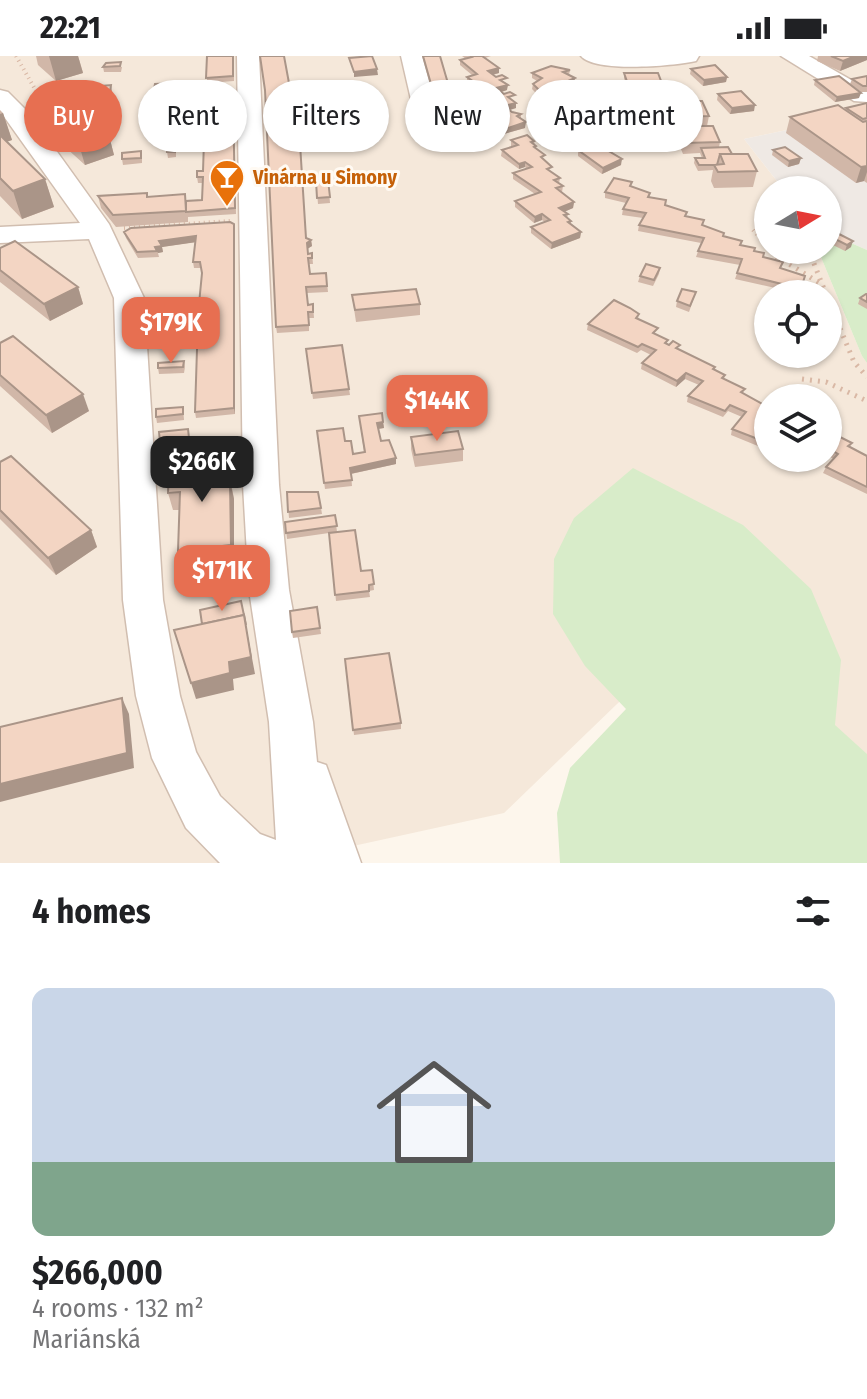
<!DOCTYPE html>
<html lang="en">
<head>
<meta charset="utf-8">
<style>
	body { margin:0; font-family:"Fira Sans Condensed",sans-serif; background:#f2f2f2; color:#202124; height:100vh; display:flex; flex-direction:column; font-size:30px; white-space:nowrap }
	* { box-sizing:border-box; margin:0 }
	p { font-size:26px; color:#757577 }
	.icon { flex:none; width:44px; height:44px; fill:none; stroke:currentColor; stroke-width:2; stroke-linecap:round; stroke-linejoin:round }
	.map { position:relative; height:807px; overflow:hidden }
	.panel { display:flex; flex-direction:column; background:#fff; flex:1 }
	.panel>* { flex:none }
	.banner { position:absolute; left:24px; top:24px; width:820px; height:72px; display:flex; gap:16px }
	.needle { width:52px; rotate:80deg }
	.tools { position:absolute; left:754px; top:120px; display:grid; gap:16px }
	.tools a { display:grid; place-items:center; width:88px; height:88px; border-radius:50%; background:#fff; box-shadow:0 2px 6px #0004; font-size:40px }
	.price { position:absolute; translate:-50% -68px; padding:0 18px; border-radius:16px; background:#e76f51; color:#fff; font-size:26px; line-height:52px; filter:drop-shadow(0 2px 4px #0008) }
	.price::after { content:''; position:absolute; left:50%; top:48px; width:24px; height:18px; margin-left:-12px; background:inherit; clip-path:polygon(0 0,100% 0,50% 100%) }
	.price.current { background:#222; color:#fff }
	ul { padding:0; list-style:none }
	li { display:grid; align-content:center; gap:16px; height:424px; padding:0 32px }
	li span { display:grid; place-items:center; height:248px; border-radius:16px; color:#555 }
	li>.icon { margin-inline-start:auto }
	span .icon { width:144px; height:144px; fill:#fffc; stroke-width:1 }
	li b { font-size:34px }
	h2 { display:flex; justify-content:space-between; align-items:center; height:96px; padding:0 32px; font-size:34px }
	.tag { padding:0 28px; border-radius:36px; background:#fff; box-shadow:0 2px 6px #0004; font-size:28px; line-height:72px }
	.tag.current { background:#e76f51; color:#fff }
	.status { display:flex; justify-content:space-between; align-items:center; height:56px; padding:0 40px; background:#fff; direction:ltr }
	.status svg { height:22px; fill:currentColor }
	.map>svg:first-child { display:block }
	.residential { fill:#f5e8da; fill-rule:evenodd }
	.industrial { fill:#efe9e4 }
	.green { fill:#d8ecc9 }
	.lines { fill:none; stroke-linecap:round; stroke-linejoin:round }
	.minor-casing { stroke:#d1beb0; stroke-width:3 }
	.path-far1 { stroke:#d9b8a5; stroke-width:4; stroke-dasharray:1 4; stroke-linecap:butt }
	.path { stroke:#d9b8a5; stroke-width:5; stroke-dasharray:2 6; stroke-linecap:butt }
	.minor { fill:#fff; fill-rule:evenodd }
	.wall { fill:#d1b7a8 }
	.shaded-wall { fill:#aa9588 }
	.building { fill:#f3d5c3; stroke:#aa9588; stroke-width:2 }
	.labels { text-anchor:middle; stroke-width:6; stroke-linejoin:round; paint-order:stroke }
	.far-food-label { font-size:20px; font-weight:bold; fill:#c56008; stroke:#fffaf3; text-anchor:start }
</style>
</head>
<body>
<div class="status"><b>22:21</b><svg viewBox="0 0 49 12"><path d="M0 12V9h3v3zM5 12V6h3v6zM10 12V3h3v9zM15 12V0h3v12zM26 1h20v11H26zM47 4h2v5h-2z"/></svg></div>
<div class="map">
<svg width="867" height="807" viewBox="0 0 867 807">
	<rect width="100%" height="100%" fill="#fdf6ec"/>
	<path class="residential" d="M0 0H867V57L744 83 784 134H768V194H818L862 300 867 307V737L645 621 504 757 344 792 326 807H0ZM768 238H828V298H768ZM768 342H828V402H768Z"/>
	<path class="industrial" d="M867 57V194L828 177V134H784L744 83Z"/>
	<g class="green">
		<path d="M828 177 867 194V307L862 300 818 194H828Z"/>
		<path d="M633 412 743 469 811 533 841 604 835 669 867 698V807H560L557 757 570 712 626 653 585 610 553 558 554 503 574 462Z"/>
	</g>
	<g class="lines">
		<g class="minor-casing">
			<g id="minor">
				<path d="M237 0H259L279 429 289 534 313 666 317 706 326 709 361 807H220L186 772 152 702 136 640 123 544 114 242 89 183 0 187V171L80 167 0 55V34L8 36 30 58 109 168 144 242 163 544 180 640 196 696 220 740 260 778 276 784 269 666 249 534 243 429Z"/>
				<path d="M401 0H423L439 61 436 66H418L415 61Z"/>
				<path d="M581 0H699L696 5C674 10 595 17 581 0Z"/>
				<path d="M781 0H809L867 33V46L854 45Z"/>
			</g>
		</g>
		<g class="path-far1">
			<path d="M16 0 47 54"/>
			<path d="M124 172 230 165"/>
			<path d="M753 174 768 191"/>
			<path d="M770 194 778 202"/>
			<path d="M809 194 812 202"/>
		</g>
		<g class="path">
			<path d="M776 200 823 229"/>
			<path d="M811 200 826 238"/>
			<path d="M828 243 854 306 867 321"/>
			<path d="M802 323 826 326 867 345"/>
		</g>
		<use href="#minor" class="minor"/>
	</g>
	<g class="wall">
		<path d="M36 0H78L83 17 56 25 38 9Z"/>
		<path d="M207 0H234V25L207 27Z"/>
		<path d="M422 0H440L454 48V53L437 54Z"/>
		<path d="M462 0H491L485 2 499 17 493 19 506 27 507 34 501 36 514 45 516 52 509 54 512 56 521 58V63L525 72 504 78 483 62V57L489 55 475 44V38L481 36 467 26V21L472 19 460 9V4L466 3Z"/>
		<path d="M818 0H867V4L840 15 817 5Z"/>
		<path d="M106 7 122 11 121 16H104L103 11Z"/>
		<path d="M691 13 727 21 726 26 703 30 690 18Z"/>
		<path d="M570 14 569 19 574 28 567 31 584 33 582 39 586 41 585 46 579 49 592 54 591 58 596 66 588 69 609 81 608 87 600 90 621 109 602 118 578 100V94L583 92 561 80V75L570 71 549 60V54L557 51 541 42 532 33 533 28 537 25 532 22V17Z"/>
		<path d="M624 17 663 30 676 44 709 60 707 70 720 86 719 91 757 115 753 131 714 132 711 125 713 114 698 115 694 107 695 102H702L700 97 683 98 676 81H669L666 75 668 65H655L653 59 654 54 660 53 658 50H641L639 45 640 39H646L645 36H628L624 22Z"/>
		<path d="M867 20V36H861L850 28 852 23Z"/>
		<path d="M815 24 859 42 835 46 814 29Z"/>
		<path d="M196 26 198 36 197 45 155 48 153 37Z"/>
		<path d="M289 27 298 37 291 40 292 52 306 182 311 184 312 190 307 193 308 198 312 197 313 208H309L310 218 326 217 328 236 307 237 308 249 313 248 314 262H309V275L277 277 276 271Z"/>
		<path d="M111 29 112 35 110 48 90 50 92 51 95 62 107 72 114 99 85 109 64 90 61 78 50 69 42 42 77 39Z"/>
		<path d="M718 38 754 55 730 58 717 44Z"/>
		<path d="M233 41 236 158 188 161V166L116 171 101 152 98 140 148 141 187 145 202 144V127H198L197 121 203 115V91H200L198 81H205Z"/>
		<path d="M172 47V59H164L162 54Z"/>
		<path d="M867 47V127L864 125 856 127 786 77 790 61 846 55V52Z"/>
		<path d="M0 54 3 57 12 84 6 86 45 123 54 151 22 163 0 140Z"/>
		<path d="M196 73 195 80H193L194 93 176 94V101L168 102 167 96 170 81 169 76Z"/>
		<path d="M511 84 534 85 536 93 551 116 560 122 559 127 563 130 562 136H561L574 146 573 152 564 156 568 158 567 162 571 165V168L581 176 580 182 551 193 531 177V171L545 166 542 164 534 167 515 151V145L535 138 513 123V117L527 113 525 111 519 113 501 100 502 94 512 91 511 90Z"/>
		<path d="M773 94 801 102 799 108 788 111 772 99Z"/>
		<path d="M142 101V107L123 109 122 103Z"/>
		<path d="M328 124 330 147 318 148 316 125Z"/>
		<path d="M631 130 650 141 666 144 665 149 686 160 704 164 703 169 754 195 781 212 805 220 780 233 735 223 740 209 696 201 701 187 638 175 639 169 643 162 622 159 623 153 626 147 605 142V136Z"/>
		<path d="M234 168 235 358 196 362 195 356 198 269H193L192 260 198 258 202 217 201 212H194L193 206 195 186 162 191 163 196 158 197 159 201 138 202 126 182 124 176Z"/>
		<path d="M833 182 851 191 845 195 831 188Z"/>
		<path d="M0 192 78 231 83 248 50 265 0 226Z"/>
		<path d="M660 212 659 218 653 230 638 226 640 220Z"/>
		<path d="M696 236 689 256 676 251 677 245Z"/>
		<path d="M867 238V253L858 248 860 242Z"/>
		<path d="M352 239 420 248V259L356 266Z"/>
		<path d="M174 254 175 260 174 280 146 282 145 276Z"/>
		<path d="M639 258 638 263 667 289 725 319 724 323 745 333 743 337 768 351V394L731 379 732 373 742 361 728 355 723 361 687 346 688 340 699 329 685 323 676 331 641 313 642 307 651 299 641 294 637 297 587 274 588 268Z"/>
		<path d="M0 287 89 355 52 377 0 330Z"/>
		<path d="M306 293 349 333 350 339 313 343Z"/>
		<path d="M184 305 185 311 184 317 159 318 158 312Z"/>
		<path d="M183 351 184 364 157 367 156 361Z"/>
		<path d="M359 360 383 366 384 372 378 373 381 385 396 402V408L351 418 352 430 325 433 317 375 345 385 353 398 364 396Z"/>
		<path d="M411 381 463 393V405L415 411 411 393Z"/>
		<path d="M852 387 850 391 867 400V438L823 417 826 411 834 403 828 400V390Z"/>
		<path d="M0 406 91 474 97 491 56 519 0 463Z"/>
		<path d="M230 421 234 443V506L183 512 178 495 180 454H173L168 437Z"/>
		<path d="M287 436 321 452 322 458 289 462Z"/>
		<path d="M335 459 337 476 361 515 372 514 374 534 369 535 370 541 336 545 329 477 287 483 285 466Z"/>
		<path d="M317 551 321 578 293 582 292 576Z"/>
		<path d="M345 603 401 667V673L354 679Z"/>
	</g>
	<g class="shaded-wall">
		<path d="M49 0H78L83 17 56 25Z"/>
		<path d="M855 0H867V4L840 15 843 5Z"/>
		<path d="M499 12V17L487 20 488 15Z"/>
		<path d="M377 13 378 19 354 21V16Z"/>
		<path d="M727 21 726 26 703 30 704 24Z"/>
		<path d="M575 22 574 28 561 33V28Z"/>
		<path d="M508 29 507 34 495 38 496 32Z"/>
		<path d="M298 32V37L291 40V34Z"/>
		<path d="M861 37 859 42 835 46 837 41Z"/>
		<path d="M586 41 585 46 571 52 572 47Z"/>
		<path d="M516 47V52L503 56 504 50Z"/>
		<path d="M755 49 754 55 730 58 732 52Z"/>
		<path d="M92 51 98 75 107 72 114 99 85 109 77 82 85 53Z"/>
		<path d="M3 57 12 84 0 88V58Z"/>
		<path d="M597 61 596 66 582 72 583 66Z"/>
		<path d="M526 66 525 72 504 78 505 73Z"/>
		<path d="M609 81 608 87 594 93 595 87Z"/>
		<path d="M801 102 799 108 788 111 789 105Z"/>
		<path d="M622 103 621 109 602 118 603 112Z"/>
		<path d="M525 106V111L519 113V108Z"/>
		<path d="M867 110V116L864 125 856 127 861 111Z"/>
		<path d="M45 123 54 151 22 163 13 135Z"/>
		<path d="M574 146 573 152 559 158V152Z"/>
		<path d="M542 158V164L534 167 535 161Z"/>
		<path d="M835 159 833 165 828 166V161Z"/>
		<path d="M234 168 235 174V358L234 352Z"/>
		<path d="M581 176 580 182 551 193 552 187Z"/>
		<path d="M196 180 197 186 162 191 163 196 158 197 155 191 159 185Z"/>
		<path d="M311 184 312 190 307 193V187Z"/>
		<path d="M853 185 851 191 845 195 847 189Z"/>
		<path d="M78 231 83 248 50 265 44 248Z"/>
		<path d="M174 254 175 260 174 280 172 274Z"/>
		<path d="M686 317 685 323 676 331 677 325Z"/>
		<path d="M83 338 89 355 52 377 46 359Z"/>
		<path d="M383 366 384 372 377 373V367Z"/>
		<path d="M188 373 191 397 163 402 161 396Z"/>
		<path d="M396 402V408L350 418V412Z"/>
		<path d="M226 404 230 421V443L227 426Z"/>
		<path d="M230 426 234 443V506L231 489Z"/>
		<path d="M91 474 97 491 56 519 48 502Z"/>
		<path d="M244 559 255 618 233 623 234 634 196 643 191 627 229 606Z"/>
		<path d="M122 642 129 658 134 712 0 746V728Z"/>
	</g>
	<g class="building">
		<path d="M207 0H233V20L206 22Z"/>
		<path d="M260 0H284L289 27 297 28 298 32 291 34 292 50 300 88 306 182 311 184 307 187 308 198 312 197V202H308L310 218 326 217 327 230 306 231 308 249 313 248V256H308L309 269 276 271 265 34Z"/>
		<path d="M372 0 377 13 354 16 349 2Z"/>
		<path d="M423 0H440L454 48 437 49Z"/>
		<path d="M471 0H482L499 12 488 15 496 21 502 19 507 22 500 24 508 29 496 32 504 38 510 36 515 39 508 41 516 47 504 50 512 56 521 58 517 60 526 66 505 73 483 57 495 53 475 38 487 35 467 21 477 18 460 4 472 1Z"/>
		<path d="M831 0H855L843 5Z"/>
		<path d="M121 6 120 10 103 11 106 7Z"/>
		<path d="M715 9 727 21 704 24 691 13Z"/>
		<path d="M551 10 570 14 563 16 575 22 561 28 567 31 575 28 584 33 577 36 586 41 572 47 592 54 588 56 597 61 583 66 609 81 595 87 622 103 603 112 578 94 589 90 561 75 576 68 549 54 563 49 542 37 533 28 542 22 532 17Z"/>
		<path d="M624 17H658L663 30H671L676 44 685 45H675L674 55H670L669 60H656L654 54 663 53 659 45H642L640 39H649L646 31H629Z"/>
		<path d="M839 20 861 37 837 41 815 24Z"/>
		<path d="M867 20V30H863L852 23Z"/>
		<path d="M196 26 195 34 153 37 155 28Z"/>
		<path d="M111 29 109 43 84 45 77 39 78 32Z"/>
		<path d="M71 33 92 51 85 53 107 72 77 82 56 63 63 60 42 42Z"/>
		<path d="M741 35 755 49 732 52 718 38Z"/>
		<path d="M233 36 235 152 186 156V145L202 144 203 121H197V115H203L204 85H199L198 81H205L204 37Z"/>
		<path d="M675 45H702L709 60 673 61 670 55 679 54Z"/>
		<path d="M172 47 171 53 162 54 163 48Z"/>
		<path d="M867 47V62L863 63 846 52Z"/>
		<path d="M838 49 863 66 867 65V110L861 111 790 61Z"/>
		<path d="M195 67 194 74 169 76 170 69Z"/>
		<path d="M678 70H713L720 86 685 87Z"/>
		<path d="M0 79 45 123 13 135 0 122Z"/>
		<path d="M527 79 534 85 531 86 536 90 534 91 545 99 541 101 552 111 547 113 560 122 554 124 563 130 556 132 574 146 559 152 568 158 564 159 571 165 568 166 581 176 552 187 531 171 550 164 542 158 535 161 515 145 541 136 513 117 532 111 525 106 519 108 502 94 518 89 511 84Z"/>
		<path d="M193 80 192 87 175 88V96H167L169 81Z"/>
		<path d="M728 91 732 98H720L717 109H699L695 102H705L701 92Z"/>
		<path d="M785 91 801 102 789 105 773 94Z"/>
		<path d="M141 95V102L122 103V97Z"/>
		<path d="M720 98H748L757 115 718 116 714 109 724 108Z"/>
		<path d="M614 122 632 126 630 130 650 137 648 141 666 144 665 149 687 156 685 160 704 164 702 169 724 177 723 180 742 185 740 189 755 192 754 195 764 197 763 201 783 206 780 212 805 220 799 238H779L782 228 737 217 742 203 698 195 704 182 639 169 646 157 623 153 629 142 605 136Z"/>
		<path d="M328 124 330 141 317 142 316 125Z"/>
		<path d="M147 137V141L185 138 186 155 113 159 98 140Z"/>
		<path d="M828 154 835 159 828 161Z"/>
		<path d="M230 166 234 168V352L195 356 198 262 192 263V260L198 258 202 217 200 206H193L196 180 159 185 162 190 155 191 157 195 137 196 124 176 131 172Z"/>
		<path d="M839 178 853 185 847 189 833 182Z"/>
		<path d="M15 185 78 231 44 248 0 214V192Z"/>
		<path d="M646 208 660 212 654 224 640 220Z"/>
		<path d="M416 233 420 248 355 254 352 239Z"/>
		<path d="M682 233 696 236 690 250 677 245Z"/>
		<path d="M866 238H867V246L860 242Z"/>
		<path d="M614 244 630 252 639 258 636 262 658 272 653 277 668 284 665 287 669 289 673 285 680 289 676 292 715 311 713 313 725 319 722 322 745 333 741 336 768 351 765 355 768 357V387L732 373 746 356 730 349 725 355 688 340 703 325 686 317 677 325 642 307 656 294 642 288 638 291 588 268Z"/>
		<path d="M174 254 172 274 145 276 146 257Z"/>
		<path d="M13 280 83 338 46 359 0 319V287Z"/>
		<path d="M342 289 349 333 312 337 306 293Z"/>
		<path d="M184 305 183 311 158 312V307Z"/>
		<path d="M183 351V358L156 361V353Z"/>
		<path d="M382 357 383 366 377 367 381 385 389 384 396 402 350 412 352 424 324 427 317 375 343 372 345 385H351L353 398 365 396 359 360Z"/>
		<path d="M188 373 190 391 161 396 159 376Z"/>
		<path d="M458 375 463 393 415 399 411 381Z"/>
		<path d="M838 380 852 387 848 390 867 400V431L826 411 838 398 828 392V390Z"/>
		<path d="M11 400 91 474 48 502 0 454V406Z"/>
		<path d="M226 404 227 426H230L231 489 178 495 180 436 168 437 169 410Z"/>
		<path d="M287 436H318L321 452 288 456Z"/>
		<path d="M335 459 337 470 286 477 285 466Z"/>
		<path d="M355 474 361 515 372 514 374 528 369 529V535L335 539 329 477Z"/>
		<path d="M241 545 246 569 244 559 202 568 200 554Z"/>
		<path d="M317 551 320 572 292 576 290 555Z"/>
		<path d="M244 559 251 601 229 606 230 617 191 627 174 574Z"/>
		<path d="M389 597 401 667 353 674 345 603Z"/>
		<path d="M122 642 127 697 0 728V671Z"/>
	</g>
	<defs>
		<g id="bar-pin" transform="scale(1.8)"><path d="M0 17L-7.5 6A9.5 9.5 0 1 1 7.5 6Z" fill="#e8710a" stroke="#fffaf3"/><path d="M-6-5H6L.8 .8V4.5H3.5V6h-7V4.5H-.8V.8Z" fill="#fff"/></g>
	</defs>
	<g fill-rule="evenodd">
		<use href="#bar-pin" x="227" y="121"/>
	</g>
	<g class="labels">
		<g class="far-food-label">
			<text x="253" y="128">Vinárna u Simony</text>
		</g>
	</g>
</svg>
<div class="tools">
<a><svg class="needle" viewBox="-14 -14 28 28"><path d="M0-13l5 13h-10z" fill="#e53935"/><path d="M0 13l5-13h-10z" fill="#757577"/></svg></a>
<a><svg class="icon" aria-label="locate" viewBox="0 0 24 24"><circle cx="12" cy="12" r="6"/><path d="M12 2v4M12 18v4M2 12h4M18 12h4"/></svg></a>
<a><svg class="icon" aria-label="layers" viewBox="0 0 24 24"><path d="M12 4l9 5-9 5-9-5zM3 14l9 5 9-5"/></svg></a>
</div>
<b class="price" style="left:171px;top:309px">$179K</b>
<b class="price" style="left:437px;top:387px">$144K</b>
<b class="price current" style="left:202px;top:448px">$266K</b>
<b class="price" style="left:222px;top:557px">$171K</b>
<div class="banner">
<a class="tag current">Buy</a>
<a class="tag">Rent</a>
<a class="tag">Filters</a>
<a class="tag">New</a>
<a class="tag">Apartment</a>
</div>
</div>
<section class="panel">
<h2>4 homes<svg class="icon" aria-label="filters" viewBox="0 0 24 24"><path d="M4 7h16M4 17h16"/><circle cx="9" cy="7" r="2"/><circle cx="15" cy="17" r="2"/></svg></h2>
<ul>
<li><span style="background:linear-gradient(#c9d6e8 70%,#7fa58c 0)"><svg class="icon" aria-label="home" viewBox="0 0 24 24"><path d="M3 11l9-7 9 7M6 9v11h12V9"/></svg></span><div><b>$266,000</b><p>4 rooms · 132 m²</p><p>Mariánská</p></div></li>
</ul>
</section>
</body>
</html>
